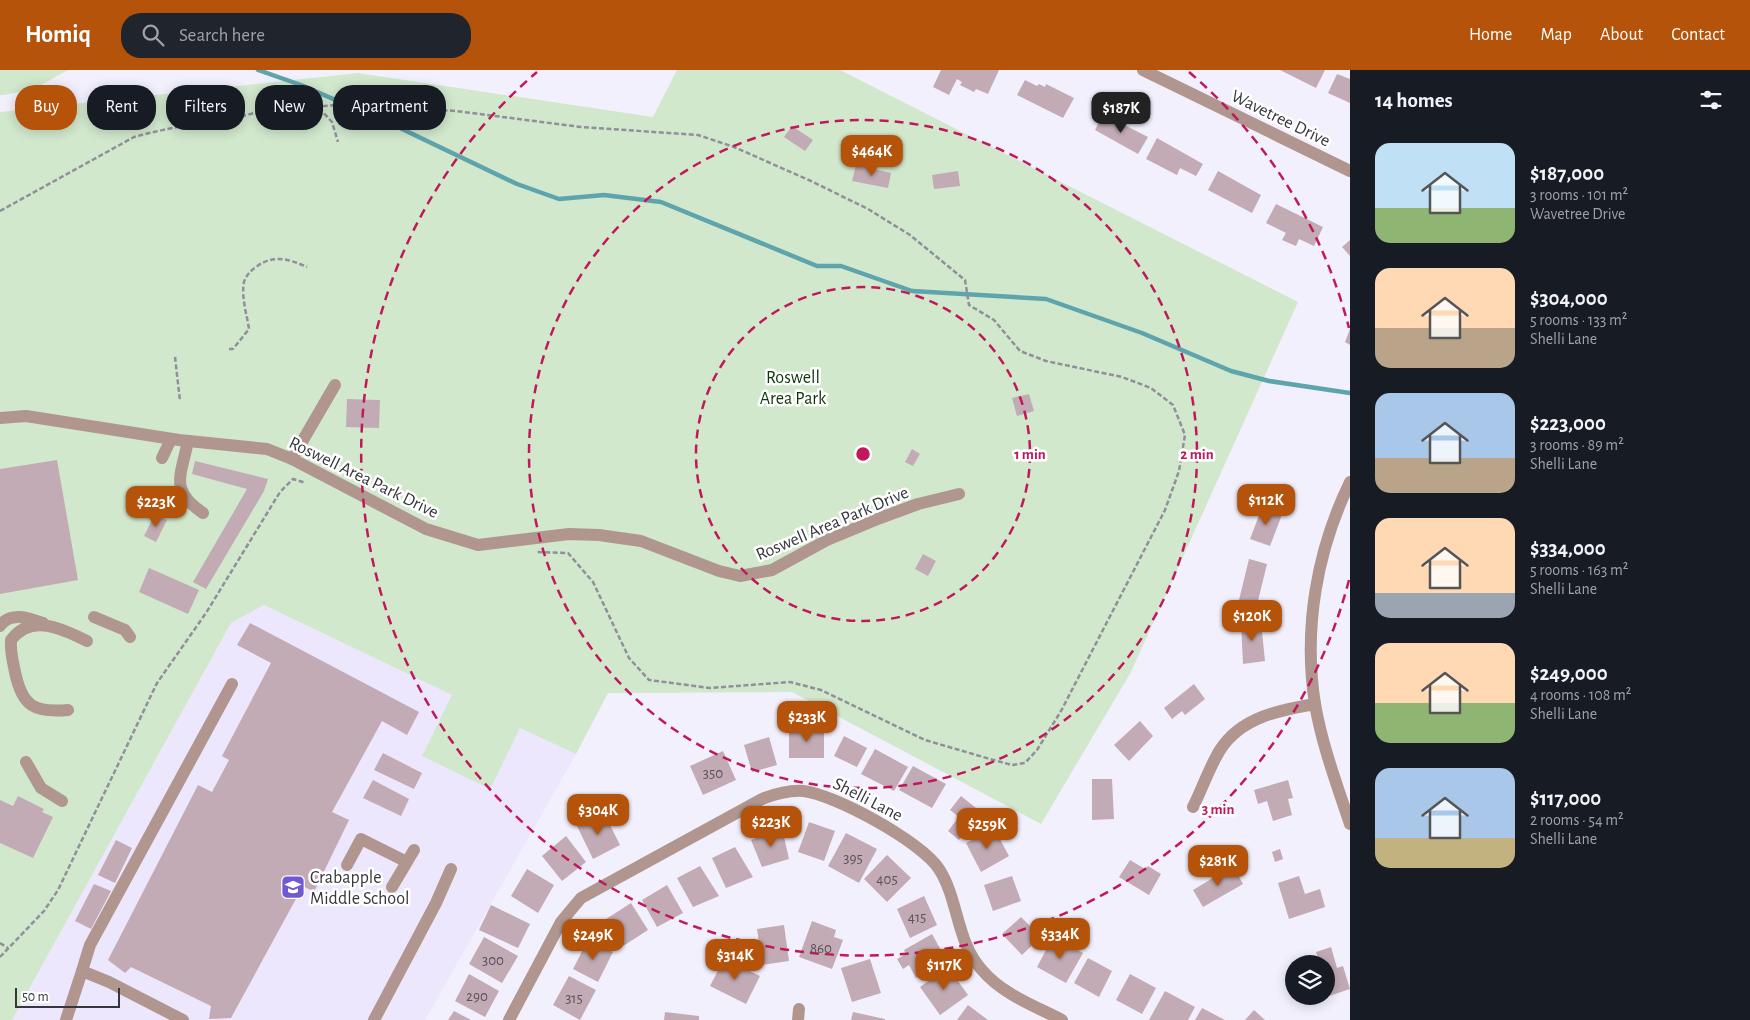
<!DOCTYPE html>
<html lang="en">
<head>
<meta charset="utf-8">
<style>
	body { margin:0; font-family:"Alegreya Sans",sans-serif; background:#20242c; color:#f1f3f6; height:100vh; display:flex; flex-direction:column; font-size:19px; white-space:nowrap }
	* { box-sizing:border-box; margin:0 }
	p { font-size:16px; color:#9ea1a6 }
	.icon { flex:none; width:28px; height:28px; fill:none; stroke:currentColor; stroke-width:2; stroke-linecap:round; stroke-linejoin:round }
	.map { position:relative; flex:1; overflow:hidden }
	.sheet { display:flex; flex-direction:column; background:#171b24; width:400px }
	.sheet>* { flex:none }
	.guide { position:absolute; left:15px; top:15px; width:475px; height:45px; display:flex; gap:10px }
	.fabs { position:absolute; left:1285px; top:885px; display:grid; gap:10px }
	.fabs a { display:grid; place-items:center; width:50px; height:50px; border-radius:50%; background:#171b24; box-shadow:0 2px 12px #0003; font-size:25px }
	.scale { position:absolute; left:15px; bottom:12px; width:105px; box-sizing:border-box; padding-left:5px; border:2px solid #37353d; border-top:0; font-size:14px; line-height:18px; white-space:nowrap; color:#37353d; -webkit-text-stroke:4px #fff; paint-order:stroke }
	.price { position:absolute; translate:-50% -42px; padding:0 11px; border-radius:10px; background:#b45309; color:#fff; font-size:16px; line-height:32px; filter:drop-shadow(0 1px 2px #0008) }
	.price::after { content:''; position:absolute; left:50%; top:30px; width:15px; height:11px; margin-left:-8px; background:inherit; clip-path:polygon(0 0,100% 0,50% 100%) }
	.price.on { background:#222; color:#fff }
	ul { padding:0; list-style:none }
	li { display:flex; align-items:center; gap:15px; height:125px; padding:0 25px }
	li span { display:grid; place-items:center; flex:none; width:140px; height:100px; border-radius:15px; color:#555 }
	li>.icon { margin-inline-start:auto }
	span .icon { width:60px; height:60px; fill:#fffc; stroke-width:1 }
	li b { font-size:21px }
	h2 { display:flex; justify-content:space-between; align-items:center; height:60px; padding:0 25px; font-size:21px }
	.tag { padding:0 18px; border-radius:20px; background:#171b24; box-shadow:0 2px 12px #0003; font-size:18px; line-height:45px }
	.tag.on { background:#b45309; color:#fff }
	header { display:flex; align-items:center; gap:30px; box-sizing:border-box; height:70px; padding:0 25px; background:#b45309; color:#fff }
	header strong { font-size:24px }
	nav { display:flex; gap:28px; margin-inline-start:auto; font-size:18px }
	.search { width:350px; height:45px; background:#20242c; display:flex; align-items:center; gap:12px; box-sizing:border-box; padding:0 18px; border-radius:20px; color:#9ea1a6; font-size:19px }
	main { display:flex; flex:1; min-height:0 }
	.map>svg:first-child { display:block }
	.built { fill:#ece7fd }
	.green { fill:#d1e8cd }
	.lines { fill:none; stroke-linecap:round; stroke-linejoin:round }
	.stream { stroke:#5ea4ad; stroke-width:4.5 }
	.building { fill:#c2abb4 }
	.path { stroke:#918f99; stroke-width:2.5; stroke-dasharray:5 2.5; stroke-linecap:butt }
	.minor { stroke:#b0968f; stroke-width:12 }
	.ring { fill:none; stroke:#c2185b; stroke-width:2.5; stroke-dasharray:9 6 }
	.labels { text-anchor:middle; stroke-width:5; stroke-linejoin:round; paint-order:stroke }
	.number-label { font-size:15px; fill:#5a525b }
	.street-label { font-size:18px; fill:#37353d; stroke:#fff }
	.park-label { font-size:18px; fill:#0f350a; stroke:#fff }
	.poi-label { font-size:18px; fill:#37353d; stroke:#fff; text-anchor:start }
	.centre { fill:#c2185b; stroke:#fff; stroke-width:2.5 }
	.ring-label { font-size:15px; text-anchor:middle; font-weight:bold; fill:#c2185b; stroke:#fff; stroke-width:5; stroke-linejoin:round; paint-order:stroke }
</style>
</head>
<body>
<header>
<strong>Homiq</strong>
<div class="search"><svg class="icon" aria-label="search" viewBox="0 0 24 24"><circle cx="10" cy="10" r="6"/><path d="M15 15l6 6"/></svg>Search here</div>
<nav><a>Home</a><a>Map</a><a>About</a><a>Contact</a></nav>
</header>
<main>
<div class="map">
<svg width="1350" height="950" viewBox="0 0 1350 950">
	<rect width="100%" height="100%" fill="#f3f0fd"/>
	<path class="built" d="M264 535 576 684 425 950H12L231 553Z"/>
	<g class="green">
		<path d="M0 0H68L34 19 4 25H0Z"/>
		<path d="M677 0H840L1298 232 1131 602 1041 754 792 622 608 623 576 684 520 658 490 719 422 686 452 625 264 535 231 553 12 950H0V42L358 3 653 47Z"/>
	</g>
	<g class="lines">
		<path class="stream" d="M258 0 301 15 400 58 517 114 559 129 604 125 661 132 817 196H841L912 221 1046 229 1142 263 1231 301 1269 311 1350 323"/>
	</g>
	<g class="building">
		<path d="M941 0H999L988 24 976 19 974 22 960 15 962 12 957 9 949 25 933 17Z"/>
		<path d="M1280 0H1325L1316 18Z"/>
		<path d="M1337 4 1350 9V33L1328 23Z"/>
		<path d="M1025 10 1037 16 1039 14 1045 17 1046 14 1074 28 1063 48 1017 25Z"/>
		<path d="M1103 44 1148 67 1138 84 1095 60Z"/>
		<path d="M792 56 813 70 805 81 784 67Z"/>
		<path d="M1157 68 1203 94 1196 106 1180 98 1177 105 1146 89Z"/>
		<path d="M856 95 891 103 888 118 852 111Z"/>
		<path d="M958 101 960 116 934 119 932 105Z"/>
		<path d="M1218 101 1261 125 1252 143 1208 120Z"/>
		<path d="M1276 134 1323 157 1314 176 1299 169 1296 176 1282 170 1286 163 1266 153Z"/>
		<path d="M1350 170V186L1342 177Z"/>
		<path d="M1350 259V275L1345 272Z"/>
		<path d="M1029 324 1034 341 1017 346 1012 328Z"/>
		<path d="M347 329 380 330 379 358 346 357Z"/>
		<path d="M912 379 920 384 913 396 905 392Z"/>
		<path d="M57 390 78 510 0 524V399Z"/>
		<path d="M195 391 268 409 264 421 206 519 193 512 247 419 192 404Z"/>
		<path d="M1263 435 1283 442 1270 476 1250 469Z"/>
		<path d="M155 444 167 450 156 472 144 466Z"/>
		<path d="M923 484 936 491 928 506 915 499Z"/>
		<path d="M1249 489 1267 494 1257 535 1239 530Z"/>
		<path d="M149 498 199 520 188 544 139 522Z"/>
		<path d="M1261 551 1265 591 1243 594 1241 552Z"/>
		<path d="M250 553 419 642 407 665 382 651 332 742 349 750 314 822 303 816 231 948 209 949 211 936 131 897 125 903 108 890 198 715 212 722 229 690 222 686 271 593 237 575Z"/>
		<path d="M1194 614 1205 629 1185 645 1182 641 1172 649 1164 638Z"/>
		<path d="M1140 651 1153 666 1129 691 1114 675Z"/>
		<rect x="789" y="658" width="35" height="30"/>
		<path d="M844 666 867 678 857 697 834 686Z"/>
		<path d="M769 667 777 695 752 702 744 675Z"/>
		<path d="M875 679 908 697 894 721 861 704Z"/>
		<path d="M723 681 736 710 703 725 690 696Z"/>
		<path d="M383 683 422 703 414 719 374 700Z"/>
		<path d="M913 696 946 714 932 738 899 720Z"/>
		<path d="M1092 709H1112L1114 749 1092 750Z"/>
		<path d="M373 710 409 729 401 746 363 728Z"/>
		<path d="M1288 710 1293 728 1288 729 1292 745 1273 751 1267 731 1258 734 1254 720Z"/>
		<path d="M18 726 44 739 42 742 53 747 33 788 0 773V730L13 736Z"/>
		<path d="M961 726 981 742 959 770 948 761 959 747 950 740Z"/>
		<path d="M604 743 620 775 593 789 577 756Z"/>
		<path d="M809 752 835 761 824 791 798 782Z"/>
		<path d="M782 758 789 789 762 797 751 770Z"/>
		<path d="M994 758 1009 786 981 802 966 773Z"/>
		<path d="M846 763 877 779 859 813 828 796Z"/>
		<path d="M566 766 586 792 562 811 542 786Z"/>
		<path d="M116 770 132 778 115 813 98 805Z"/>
		<path d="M735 777 753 807 726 818 712 788Z"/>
		<path d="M1280 779 1283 789 1275 792 1272 782Z"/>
		<path d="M887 785 911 808 887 832 864 809Z"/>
		<path d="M1130 790 1145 799 1148 796 1161 804 1149 825 1119 807Z"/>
		<path d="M700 796 719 826 693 837 677 808Z"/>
		<path d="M1233 796 1243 814 1203 837 1193 820Z"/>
		<path d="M527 799 554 815 538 843 511 826Z"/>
		<path d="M1012 806 1021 831 993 841 984 815Z"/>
		<path d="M1299 806 1305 824 1320 819 1325 837 1289 849 1278 813Z"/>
		<path d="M94 814 111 821 91 859 75 851Z"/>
		<path d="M667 815 683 843 657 857 642 830Z"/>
		<path d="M924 826 937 855 910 868 897 839Z"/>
		<path d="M631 833 648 860 620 878 603 851Z"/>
		<path d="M491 835 530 854 518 878 479 860Z"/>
		<path d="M1021 847 1041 867 1022 885 1002 864Z"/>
		<path d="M812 851 836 860 834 867 843 870 832 899 799 887Z"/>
		<path d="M784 855 789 891 762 895 757 859Z"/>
		<path d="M932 864 947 891 916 908 909 895 903 899 897 889 906 884 904 880Z"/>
		<path d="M484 867 518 886 502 913 469 894Z"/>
		<path d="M1053 867 1083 883 1066 913 1037 897Z"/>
		<path d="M588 870 613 882 598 912 573 899Z"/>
		<path d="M1331 877 1337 898 1343 896 1350 919 1329 926 1326 916V894H1320L1316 882Z"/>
		<path d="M1088 888 1112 901 1099 927 1074 913Z"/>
		<path d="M724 889 760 906 746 934 710 916Z"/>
		<path d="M870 889 881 923 852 932 841 898Z"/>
		<path d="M948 897 968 925 940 945 920 917Z"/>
		<path d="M469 904 499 921 485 947 455 931Z"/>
		<path d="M1130 904 1156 918 1142 944 1116 930Z"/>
		<path d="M569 906 596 920 580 950 553 935Z"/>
		<path d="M1165 921 1195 937 1188 950H1149Z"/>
		<path d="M968 935 988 950H957Z"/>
		<path d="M1202 938 1225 950H1195Z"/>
		<path d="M1254 940 1265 950H1245Z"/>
		<path d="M454 941 471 950H448Z"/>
		<path d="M665 942 699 946V950H664Z"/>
		<path d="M853 942 885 949V950H851Z"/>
	</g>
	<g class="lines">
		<g class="path">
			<path d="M319 38 332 52 338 72"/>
			<path d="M0 141 134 67 149 63 177 57 211 55 254 43 277 40 336 35 394 37 456 41 581 57 698 65 734 77 811 111 868 139 910 165 965 210 969 235 994 250 1020 281 1046 291 1122 307 1151 318 1173 335 1185 365 1179 401 1165 440 1061 641 1037 680 1025 693 1012 695 990 689 925 670 821 620 790 612 710 618 649 610 629 588 593 512 568 483 536 482"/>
			<path d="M229 279H233L249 259C247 245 241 227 244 212 246 206 250 201 256 197 273 184 289 189 307 197"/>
			<path d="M175 287 180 331"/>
			<path d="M0 873 8 878"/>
			<path d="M0 887 44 841 58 820 157 613 206 543 280 422 293 409 306 413"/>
		</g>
		<g class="minor">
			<path d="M1143 0 1350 101"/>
			<path d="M0 348 26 346 179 370 267 379 292 389 426 459 478 475 569 464 599 465 641 471 719 501 740 506 772 500 827 470 880 448 918 434 959 424"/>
			<path d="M188 371C181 406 169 420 203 443"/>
			<path d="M162 388 171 369"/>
			<path d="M292 389 335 315"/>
			<path d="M1350 412C1317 480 1303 558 1315 634 1322 675 1337 715 1350 754"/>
			<path d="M94 547 125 560 130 567"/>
			<path d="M0 556C10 541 29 548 43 553"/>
			<path d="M68 640C34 643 22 636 15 602 13 592 10 581 11 570 31 543 63 559 87 571"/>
			<path d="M26 692 41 718 62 731"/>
			<path d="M1193 737C1202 719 1209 698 1220 680 1241 647 1280 640 1315 634"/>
			<path d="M347 795 361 769 405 791"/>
			<path d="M392 817 414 780"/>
			<path d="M82 901 90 875 232 614"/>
			<path d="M66 950 82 901 109 912 183 950"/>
			<path d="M374 950 436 833 451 799"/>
			<path d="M509 950 561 852 581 828 762 729C775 724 788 720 803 721 834 724 922 772 939 799 959 830 956 872 982 900 1002 924 1035 936 1062 950"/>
			<path d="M798 950 799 939"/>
		</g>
	</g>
	<g class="ring">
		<circle cx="863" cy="384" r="167"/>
		<circle cx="863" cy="384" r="334"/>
		<path d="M1349 510A502 502 0 1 1 537 2M1189 2A502 502 0 0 1 1349 258"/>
	</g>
	<defs>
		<g id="school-square" transform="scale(1.25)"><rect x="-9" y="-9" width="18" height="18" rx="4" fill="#7059d3" stroke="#fff"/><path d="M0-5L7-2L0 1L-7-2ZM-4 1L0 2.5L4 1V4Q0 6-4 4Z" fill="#fff"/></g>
	</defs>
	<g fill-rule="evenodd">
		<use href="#school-square" x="293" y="817"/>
	</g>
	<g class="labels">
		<g class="number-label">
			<text x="713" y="708">350</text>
			<text x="853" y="793">395</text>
			<text x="887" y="814">405</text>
			<text x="917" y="852">415</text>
			<text x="821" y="883">860</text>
			<text x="493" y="895">300</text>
			<text x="477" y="931">290</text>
			<text x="574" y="933">315</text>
		</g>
		<g class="street-label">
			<text transform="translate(1281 48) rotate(26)" y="6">Wavetree Drive</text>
			<text transform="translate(364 407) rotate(26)" y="6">Roswell Area Park Drive</text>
			<text transform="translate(832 453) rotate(-23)" y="6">Roswell Area Park Drive</text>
			<text transform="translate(868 729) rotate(27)" y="6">Shelli Lane</text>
		</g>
		<g class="park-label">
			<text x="793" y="313">Roswell<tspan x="793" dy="21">Area Park</tspan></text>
		</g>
		<g class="poi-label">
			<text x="310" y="813">Crabapple<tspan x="310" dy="21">Middle School</tspan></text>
		</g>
	</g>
	<circle cx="863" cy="384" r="8" class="centre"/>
	<g class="ring-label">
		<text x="1030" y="389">1 min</text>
		<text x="1197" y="389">2 min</text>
		<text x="1218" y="744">3 min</text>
	</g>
</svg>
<div class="fabs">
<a><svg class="icon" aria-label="layers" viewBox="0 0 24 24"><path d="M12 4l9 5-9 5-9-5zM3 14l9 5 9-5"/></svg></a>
</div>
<div class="scale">50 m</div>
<b class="price on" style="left:1121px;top:64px">$187K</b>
<b class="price" style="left:872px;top:107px">$464K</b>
<b class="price" style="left:1266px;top:456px">$112K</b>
<b class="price" style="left:156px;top:458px">$223K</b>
<b class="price" style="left:1252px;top:572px">$120K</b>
<b class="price" style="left:807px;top:673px">$233K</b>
<b class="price" style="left:598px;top:766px">$304K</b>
<b class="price" style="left:771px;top:778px">$223K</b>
<b class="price" style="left:987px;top:780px">$259K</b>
<b class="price" style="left:1218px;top:817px">$281K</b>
<b class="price" style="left:1060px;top:890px">$334K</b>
<b class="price" style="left:593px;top:891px">$249K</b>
<b class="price" style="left:735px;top:911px">$314K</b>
<b class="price" style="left:944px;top:921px">$117K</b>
<div class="guide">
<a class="tag on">Buy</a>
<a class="tag">Rent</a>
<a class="tag">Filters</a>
<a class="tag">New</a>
<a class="tag">Apartment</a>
</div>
</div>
<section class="sheet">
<h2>14 homes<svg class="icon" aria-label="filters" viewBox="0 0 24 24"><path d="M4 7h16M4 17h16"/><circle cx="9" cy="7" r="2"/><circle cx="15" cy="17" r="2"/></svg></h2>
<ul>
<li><span style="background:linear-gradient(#bfe0f5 65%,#8fb573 0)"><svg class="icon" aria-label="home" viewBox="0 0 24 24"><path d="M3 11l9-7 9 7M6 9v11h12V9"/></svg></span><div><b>$187,000</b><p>3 rooms · 101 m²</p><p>Wavetree Drive</p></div></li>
<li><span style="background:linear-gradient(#ffd9b3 60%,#b9a48a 0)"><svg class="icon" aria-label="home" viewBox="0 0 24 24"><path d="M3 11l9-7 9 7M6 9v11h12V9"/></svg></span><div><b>$304,000</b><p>5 rooms · 133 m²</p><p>Shelli Lane</p></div></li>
<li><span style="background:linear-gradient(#a9c7e8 65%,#b9a48a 0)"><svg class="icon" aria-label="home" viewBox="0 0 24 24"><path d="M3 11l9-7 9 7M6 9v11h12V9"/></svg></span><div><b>$223,000</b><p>3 rooms · 89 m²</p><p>Shelli Lane</p></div></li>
<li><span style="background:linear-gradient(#ffd9b3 75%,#9aa5b1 0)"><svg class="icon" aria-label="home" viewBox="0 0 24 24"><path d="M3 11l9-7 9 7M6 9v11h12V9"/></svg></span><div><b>$334,000</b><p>5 rooms · 163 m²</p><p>Shelli Lane</p></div></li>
<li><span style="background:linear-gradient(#ffd9b3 60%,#8fb573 0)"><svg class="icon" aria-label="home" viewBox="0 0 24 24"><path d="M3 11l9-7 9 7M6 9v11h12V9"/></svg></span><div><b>$249,000</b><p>4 rooms · 108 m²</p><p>Shelli Lane</p></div></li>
<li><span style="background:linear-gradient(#a9c7e8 70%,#c2b280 0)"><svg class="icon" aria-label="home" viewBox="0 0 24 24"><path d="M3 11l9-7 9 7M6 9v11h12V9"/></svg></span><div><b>$117,000</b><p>2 rooms · 54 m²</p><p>Shelli Lane</p></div></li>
</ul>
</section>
</main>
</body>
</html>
